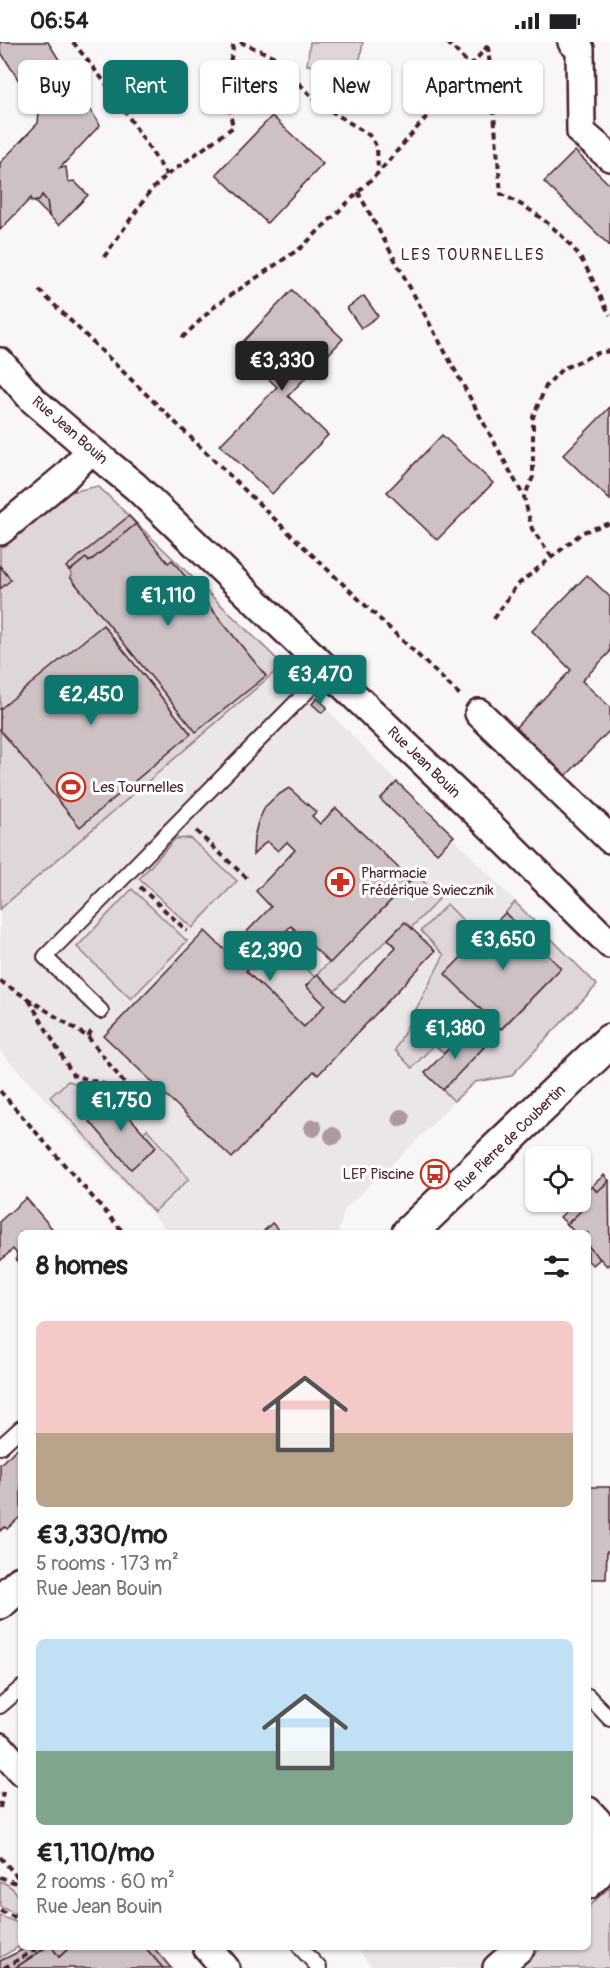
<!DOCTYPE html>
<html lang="en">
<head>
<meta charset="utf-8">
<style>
	body { margin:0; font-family:Pangolin,sans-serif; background:#f6f6f6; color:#202124; height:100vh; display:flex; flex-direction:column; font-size:22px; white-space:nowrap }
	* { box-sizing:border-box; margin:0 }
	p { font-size:20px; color:#757577 }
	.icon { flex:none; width:33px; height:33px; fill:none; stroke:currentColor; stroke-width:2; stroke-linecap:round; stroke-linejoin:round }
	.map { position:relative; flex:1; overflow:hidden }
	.panel { position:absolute; left:18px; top:1188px; width:573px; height:720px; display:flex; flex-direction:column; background:#fff; border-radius:9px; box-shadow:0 2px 4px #0004 }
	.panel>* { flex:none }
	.guide { position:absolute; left:18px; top:18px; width:574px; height:54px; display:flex; gap:12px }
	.tools { position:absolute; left:525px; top:1104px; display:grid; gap:12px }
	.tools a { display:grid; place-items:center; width:66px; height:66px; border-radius:9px; background:#fff; box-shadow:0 2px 4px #0004; font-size:30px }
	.price { position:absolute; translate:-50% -51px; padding:0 14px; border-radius:6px; background:#0f766e; color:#fff; font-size:20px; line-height:39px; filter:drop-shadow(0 2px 3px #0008) }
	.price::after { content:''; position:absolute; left:50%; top:36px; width:18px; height:14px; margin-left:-9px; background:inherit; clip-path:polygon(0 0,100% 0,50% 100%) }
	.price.active { background:#222; color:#fff }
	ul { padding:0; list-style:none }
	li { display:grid; align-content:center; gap:12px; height:318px; padding:0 18px }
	li span { display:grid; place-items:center; height:186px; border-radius:9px; color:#555 }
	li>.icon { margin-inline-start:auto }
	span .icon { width:108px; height:108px; fill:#fffc; stroke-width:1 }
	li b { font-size:26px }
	h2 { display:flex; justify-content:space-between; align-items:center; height:72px; padding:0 18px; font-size:26px }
	.chip { padding:0 21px; border-radius:9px; background:#fff; box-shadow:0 2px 4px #0004; font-size:21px; line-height:54px }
	.chip.active { background:#0f766e; color:#fff }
	.status { display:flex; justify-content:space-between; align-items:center; height:42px; padding:0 30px; background:#fff; direction:ltr }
	.status svg { height:16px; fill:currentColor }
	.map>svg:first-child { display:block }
	.built { fill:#ebe6e8 }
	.green { fill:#ded6d9; stroke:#947a82; stroke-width:1.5 }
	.building { fill:#cdc1c4; stroke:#4a1f2b; stroke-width:1.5 }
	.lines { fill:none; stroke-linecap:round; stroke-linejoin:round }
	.lane-casing { stroke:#4a1f2b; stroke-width:18 }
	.street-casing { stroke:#4a1f2b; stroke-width:32 }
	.secondary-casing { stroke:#4a1f2b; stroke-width:38 }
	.path { stroke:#4a1f2b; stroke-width:4; stroke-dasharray:6 4.5; stroke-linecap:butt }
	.lane { stroke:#fff; stroke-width:14 }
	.street { stroke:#fff; stroke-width:27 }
	.secondary { stroke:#fff; stroke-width:33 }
	.tree { fill:#ad999e }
	.labels { text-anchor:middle; stroke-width:6; stroke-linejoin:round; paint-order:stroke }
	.street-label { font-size:15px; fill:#4a1f2b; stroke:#fff }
	.poi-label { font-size:15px; fill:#4a1f2b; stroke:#fff; text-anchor:start }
	.neighbourhood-label { font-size:16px; letter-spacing:1.5px; fill:#4a1f2b; stroke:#fff }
</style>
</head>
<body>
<div class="status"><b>06:54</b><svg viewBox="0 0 49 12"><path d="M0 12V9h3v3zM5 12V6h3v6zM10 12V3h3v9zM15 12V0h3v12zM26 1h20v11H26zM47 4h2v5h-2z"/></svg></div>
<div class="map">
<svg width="610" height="1926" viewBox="0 0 610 1926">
	<rect width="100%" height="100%" fill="#f8f6f7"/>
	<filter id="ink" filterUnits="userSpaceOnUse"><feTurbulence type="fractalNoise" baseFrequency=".0167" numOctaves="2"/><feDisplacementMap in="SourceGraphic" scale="12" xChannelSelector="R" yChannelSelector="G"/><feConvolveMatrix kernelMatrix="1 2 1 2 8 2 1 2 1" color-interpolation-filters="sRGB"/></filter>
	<g filter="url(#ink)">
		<g class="built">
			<path d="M283 623 597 943 511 1034 475 1040 454 1059 424 1091 345 1167 338 1191H170L0 1009V867Z"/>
			<path d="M356 1905H521L497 1926H373Z"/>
		</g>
		<g class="green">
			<path d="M310 0H363L358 28 307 23Z"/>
			<path d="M98 444 283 623 0 867V506L71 450Z"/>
			<path d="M190 796 237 839 192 886 139 837 175 797Z"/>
			<path d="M417 833 440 856 411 886 404 881 335 949 317 932Z"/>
			<path d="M132 847 187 899 131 957 77 905Z"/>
			<path d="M515 860 597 943 511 1034 475 1040 454 1059 443 1048 484 1005 467 988 444 1011 434 1003 412 1026 395 1008 444 913 421 889 447 862 480 896 446 932 502 987 561 926 505 871Z"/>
			<path d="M276 899 315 935 306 944 325 963 304 985 246 929Z"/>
			<path d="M68 1039 120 1053 127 1063 123 1067 111 1054 87 1075 131 1127 156 1105 143 1091 147 1087 189 1137 154 1170 50 1055Z"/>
			<path d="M0 1839C18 1846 21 1856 21 1874L0 1865Z"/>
			<path d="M610 1845V1926H519L543 1905H588V1865Z"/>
			<path d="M0 1874 21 1882V1905H30L22 1911 18 1905 0 1916Z"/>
		</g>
		<g class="building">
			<path d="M0 0H48L100 83 60 126 66 125 68 140 74 139 88 153 59 183 49 174 47 159 42 153 39 159 31 160V156L0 188V121L38 81 39 70 0 9Z"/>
			<path d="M272 74 323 122 267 181 216 132Z"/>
			<path d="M575 109 610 143V204L544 140Z"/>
			<path d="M42 153 47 159 49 174 34 159H39Z"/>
			<path d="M292 248 343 297 288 354 328 393 272 452 220 403 277 345 237 306Z"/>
			<path d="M364 254 378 274 361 286 347 266Z"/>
			<path d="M610 365V458L563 413Z"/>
			<path d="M442 393 493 441 437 498 387 450Z"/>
			<path d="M129 474 136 482 89 520 86 516 70 529 66 525Z"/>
			<path d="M136 482 168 521 172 518 266 634 196 690 70 535 72 533 70 529 86 516 89 520Z"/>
			<path d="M0 524 11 538 0 547Z"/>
			<path d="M587 533 610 555V610L582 639 610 665V688L565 735 515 686 571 628 532 589Z"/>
			<path d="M103 583 191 692 80 785 0 688V667Z"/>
			<path d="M317 656 327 665 322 671 312 662Z"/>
			<path d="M397 740 454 794 437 811 380 757Z"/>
			<path d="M289 746 316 770 312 774 320 782 336 766 411 838 330 921 291 884 246 929 304 985 325 963 306 944 317 932 345 959 396 905 388 897 405 880 435 909 318 1033 314 1029 232 1116 104 994 205 889 227 910 271 865 256 849 295 808 287 800 278 809 267 799 253 813 254 795 258 780 265 765 275 755Z"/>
			<path d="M505 871 561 926 501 987 445 932Z"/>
			<path d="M467 988 484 1005 443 1048 425 1031Z"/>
			<path d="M111 1054 156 1105 131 1127 86 1075Z"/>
			<path d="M604 1133 609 1139 597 1150 592 1144Z"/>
			<path d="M609 1139 610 1221 607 1224 588 1204V1191H575L567 1182 590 1160 583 1153 592 1144 597 1150Z"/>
			<path d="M583 1153 590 1160 567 1182 560 1175 576 1160H580V1155Z"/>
			<path d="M26 1156 56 1191H21V1223L16 1218 17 1212 13 1207 0 1219V1179Z"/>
			<path d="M272 1181 282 1191H262Z"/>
			<path d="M588 1204 600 1217 593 1223 588 1219Z"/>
			<path d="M21 1403V1474L7 1487 5 1485 0 1489V1422Z"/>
			<path d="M588 1445H610V1509H607L606 1537H588Z"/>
			<path d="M28 1905H47L15 1926H0V1919Z"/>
			<path d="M47 1905H52L59 1915 70 1905H145L163 1926H15Z"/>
			<path d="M52 1905H70L59 1915Z"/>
			<path d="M145 1905H153L171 1926H163Z"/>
		</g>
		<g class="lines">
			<g class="lane-casing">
				<g id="lane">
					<path d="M101 969 45 915 328 628"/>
					<path d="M0 1405 21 1386"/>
					<path d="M588 1654 610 1677"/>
					<path d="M0 1664 21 1646"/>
					<path d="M300 1905 319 1926"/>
				</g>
			</g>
			<g class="street-casing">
				<g id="street">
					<path d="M572 0 580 7 581 90 610 115"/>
					<path d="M0 320 32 357 91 408 135 444 476 770 610 902"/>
					<path d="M0 489 64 436 91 408"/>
					<path d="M479 671 610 797"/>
					<path d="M0 1705 21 1729"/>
					<path d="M588 1769 601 1783 603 1810 599 1832 588 1843"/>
					<path d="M207 1905 225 1926"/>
					<path d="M497 1926 521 1905"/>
				</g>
			</g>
			<g class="secondary-casing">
				<g id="secondary">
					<path d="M409 1191 610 999"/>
					<path d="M0 1560 21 1541"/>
				</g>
			</g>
			<g class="path">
				<path d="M73 0 111 48 167 133"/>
				<path d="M240 0 273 14 317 60 369 93 377 105 378 129"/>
				<path d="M447 0 471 24"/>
				<path d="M488 4 501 152C531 166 556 185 577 211 589 227 600 255 610 273"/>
				<path d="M358 150 524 455"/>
				<path d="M104 215 151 148 167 133 233 85 227 57 229 27 234 0"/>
				<path d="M39 248 287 489 461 654"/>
				<path d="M182 296 216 263 302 205 379 130 491 0"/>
				<path d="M552 515 532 487 524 455 533 435V375L546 344 562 327 598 311 610 309"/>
				<path d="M494 577 516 544 583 490 610 481"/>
				<path d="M196 789 250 839"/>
				<path d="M140 845 187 889"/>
				<path d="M0 939 88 995 93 986"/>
				<path d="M29 958 73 1033 132 1050"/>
				<path d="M88 995 131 1050"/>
				<path d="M0 1049 124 1191"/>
				<path d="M0 1766 3 1750"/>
				<path d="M0 1815 21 1839"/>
				<path d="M0 1835 21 1843"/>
				<path d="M0 1869 21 1878"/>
				<path d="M4 1926 40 1905"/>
			</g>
			<use href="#lane" class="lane"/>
			<use href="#street" class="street"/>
			<use href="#secondary" class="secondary"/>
		</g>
		<g class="tree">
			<circle cx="401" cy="1076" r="9"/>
			<circle cx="313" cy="1086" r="9"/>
			<circle cx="333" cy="1094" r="9"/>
		</g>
	</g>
	<defs>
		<g id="stadium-ring" transform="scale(1.5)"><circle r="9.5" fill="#fff" stroke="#c8321e" stroke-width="1.5"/><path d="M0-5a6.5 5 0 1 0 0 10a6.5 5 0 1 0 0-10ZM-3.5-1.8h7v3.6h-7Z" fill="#c8321e"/></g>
		<g id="pharmacy-ring" transform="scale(1.5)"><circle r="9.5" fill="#fff" stroke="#c8321e" stroke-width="1.5"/><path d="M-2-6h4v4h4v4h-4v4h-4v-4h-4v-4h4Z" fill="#c8321e"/></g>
		<g id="bus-ring" transform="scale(1.5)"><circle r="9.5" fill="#fff" stroke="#c8321e" stroke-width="1.5"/><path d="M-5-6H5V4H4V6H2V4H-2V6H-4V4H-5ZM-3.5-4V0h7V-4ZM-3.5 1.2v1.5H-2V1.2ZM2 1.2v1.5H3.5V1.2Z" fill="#c8321e"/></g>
	</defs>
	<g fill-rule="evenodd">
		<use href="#stadium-ring" x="71" y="745"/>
		<use href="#pharmacy-ring" x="340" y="840"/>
		<use href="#bus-ring" x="435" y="1132"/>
	</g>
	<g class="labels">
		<g class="street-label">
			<text transform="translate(70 388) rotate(41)" y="5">Rue Jean Bouin</text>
			<text transform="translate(424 720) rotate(44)" y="5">Rue Jean Bouin</text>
			<text transform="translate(510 1096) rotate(-44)" y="5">Rue Pierre de Coubertin</text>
		</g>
		<g class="poi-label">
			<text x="92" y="750">Les Tournelles</text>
			<text x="361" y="836">Pharmacie<tspan x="361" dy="17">Frédérique Swiecznik</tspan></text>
			<text x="414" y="1137" text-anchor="end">LEP Piscine</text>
		</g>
		<g class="neighbourhood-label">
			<text x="473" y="218">LES TOURNELLES</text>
		</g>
	</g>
</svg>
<div class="tools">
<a><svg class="icon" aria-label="locate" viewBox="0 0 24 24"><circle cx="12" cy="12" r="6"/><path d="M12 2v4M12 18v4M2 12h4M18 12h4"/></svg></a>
</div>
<b class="price active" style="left:282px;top:350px">€3,330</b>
<b class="price" style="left:168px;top:585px">€1,110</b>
<b class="price" style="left:320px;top:664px">€3,470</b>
<b class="price" style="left:91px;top:684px">€2,450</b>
<b class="price" style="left:503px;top:929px">€3,650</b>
<b class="price" style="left:270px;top:940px">€2,390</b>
<b class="price" style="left:455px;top:1018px">€1,380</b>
<b class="price" style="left:121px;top:1090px">€1,750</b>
<div class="guide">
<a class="chip">Buy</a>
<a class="chip active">Rent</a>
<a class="chip">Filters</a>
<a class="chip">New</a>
<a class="chip">Apartment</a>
</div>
<section class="panel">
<h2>8 homes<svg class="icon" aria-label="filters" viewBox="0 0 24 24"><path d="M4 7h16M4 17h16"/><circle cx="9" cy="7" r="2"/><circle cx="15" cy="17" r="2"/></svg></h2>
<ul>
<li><span style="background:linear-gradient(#f6c9c9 60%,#b9a48a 0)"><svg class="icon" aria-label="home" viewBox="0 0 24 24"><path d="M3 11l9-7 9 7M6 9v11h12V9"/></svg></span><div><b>€3,330/mo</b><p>5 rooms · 173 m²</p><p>Rue Jean Bouin</p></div></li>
<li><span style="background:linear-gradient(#bfe0f5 60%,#7fa58c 0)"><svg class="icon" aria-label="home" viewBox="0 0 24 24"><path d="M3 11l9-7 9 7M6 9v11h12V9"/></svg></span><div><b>€1,110/mo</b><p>2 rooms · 60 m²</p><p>Rue Jean Bouin</p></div></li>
</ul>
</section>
</div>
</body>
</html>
